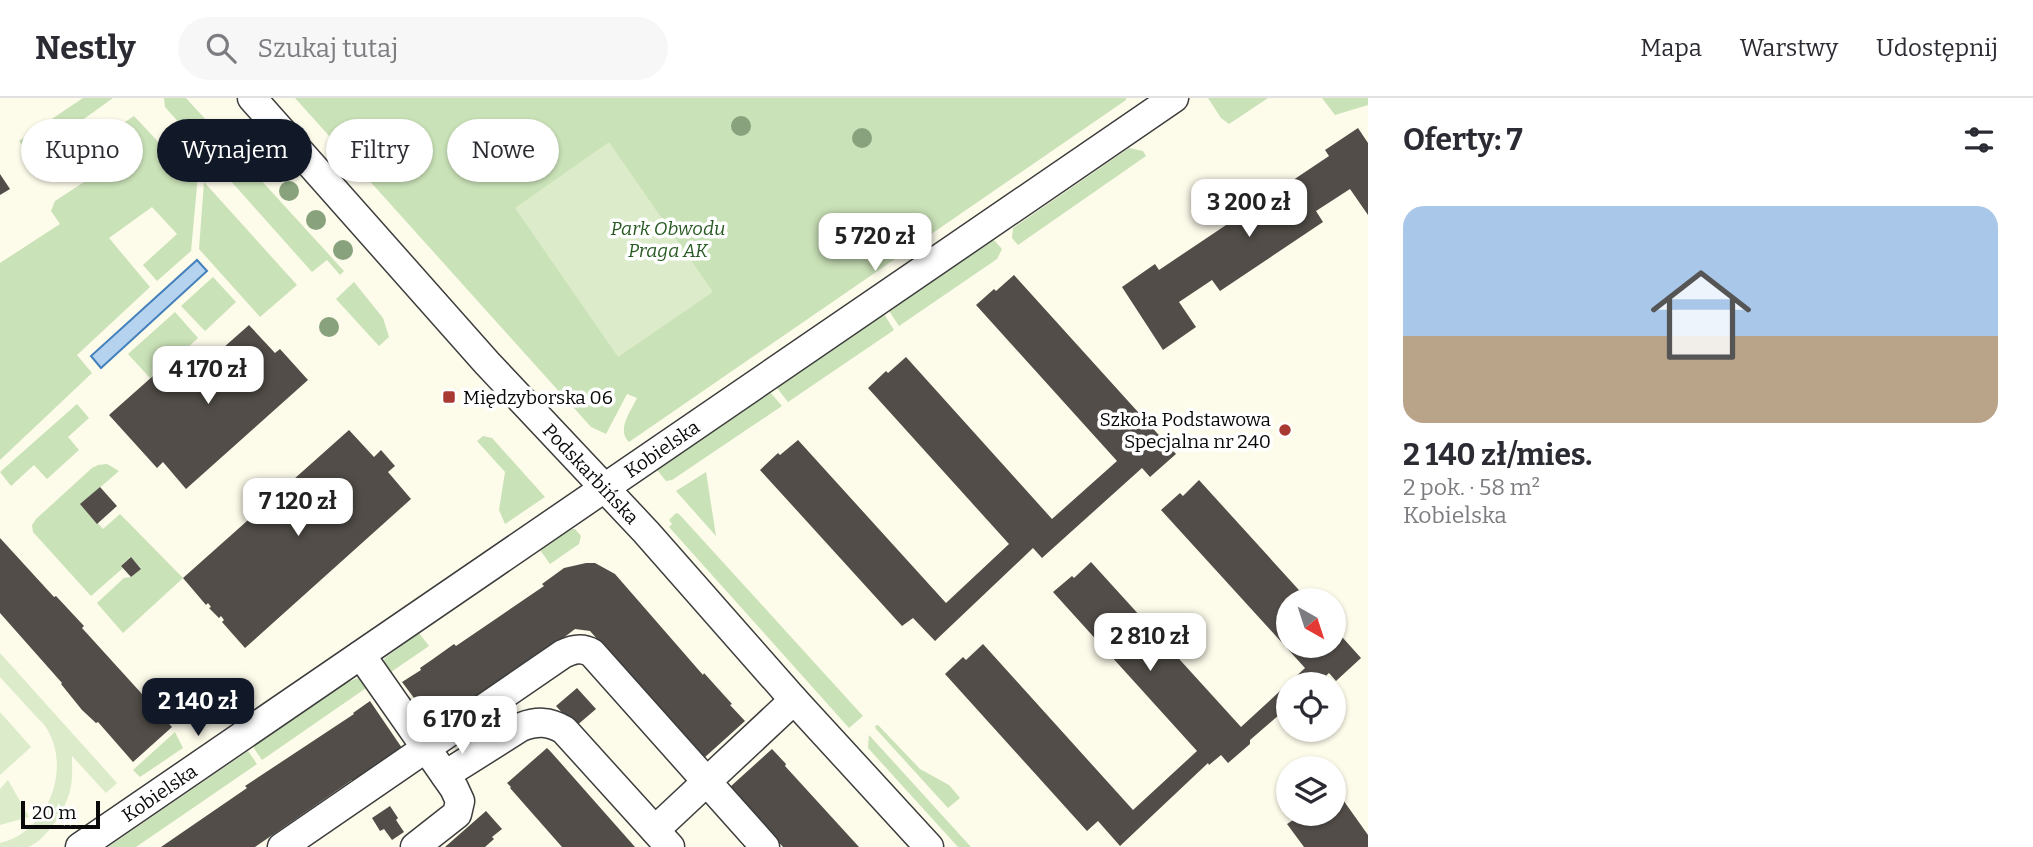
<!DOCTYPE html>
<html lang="pl">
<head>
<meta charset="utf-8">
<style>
	body { margin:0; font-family:Bitter,serif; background:#f7f7f7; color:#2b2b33; height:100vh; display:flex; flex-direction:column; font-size:26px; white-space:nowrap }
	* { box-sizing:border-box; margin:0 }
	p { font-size:23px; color:#7c7c81 }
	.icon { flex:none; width:38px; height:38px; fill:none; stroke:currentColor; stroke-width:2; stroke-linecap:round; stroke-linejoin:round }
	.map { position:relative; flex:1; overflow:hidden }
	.drawer { display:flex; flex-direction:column; background:#fff; width:665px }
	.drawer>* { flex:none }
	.hud { position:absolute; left:21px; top:21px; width:665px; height:63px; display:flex; gap:14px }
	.needle { width:46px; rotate:141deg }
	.controls { position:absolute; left:1276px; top:490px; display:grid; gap:14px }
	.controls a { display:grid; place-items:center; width:70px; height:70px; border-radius:50%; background:#fff; box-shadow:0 2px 5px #0004; font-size:35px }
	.scale { position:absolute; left:21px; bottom:18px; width:79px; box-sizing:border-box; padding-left:7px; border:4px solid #0a0a0a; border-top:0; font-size:19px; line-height:24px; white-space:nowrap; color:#0a0a0a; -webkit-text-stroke:5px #fff; paint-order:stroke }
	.price { position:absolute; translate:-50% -60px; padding:0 16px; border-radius:14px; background:#fff; color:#222; font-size:23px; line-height:46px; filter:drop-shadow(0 2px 4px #0008) }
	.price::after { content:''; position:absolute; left:50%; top:42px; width:21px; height:16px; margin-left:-10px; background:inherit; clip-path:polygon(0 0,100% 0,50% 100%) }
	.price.current { background:#111827; color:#fff }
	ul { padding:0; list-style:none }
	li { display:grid; align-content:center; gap:14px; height:371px; padding:0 35px }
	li+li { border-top:2px solid #e1e1e2 }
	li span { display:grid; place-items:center; height:217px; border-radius:21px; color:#555 }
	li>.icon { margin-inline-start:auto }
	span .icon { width:126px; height:126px; fill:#fffc; stroke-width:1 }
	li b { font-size:30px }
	h2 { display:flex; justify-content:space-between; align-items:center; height:84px; padding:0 35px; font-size:30px }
	.chip { padding:0 24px; border-radius:32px; background:#fff; box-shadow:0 2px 5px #0004; font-size:24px; line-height:63px }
	.chip.current { background:#111827; color:#fff }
	header { display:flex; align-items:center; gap:42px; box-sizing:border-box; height:98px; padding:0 35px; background:#fff; border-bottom:2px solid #e1e1e2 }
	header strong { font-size:33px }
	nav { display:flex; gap:38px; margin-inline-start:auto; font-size:24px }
	.search { width:490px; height:63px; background:#f7f7f7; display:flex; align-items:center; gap:18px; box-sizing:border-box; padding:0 24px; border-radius:38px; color:#7c7c81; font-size:26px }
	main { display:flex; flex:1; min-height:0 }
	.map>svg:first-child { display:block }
	.green { fill:#cae2b8 }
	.pitch { fill:#dcebc9 }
	.water { fill:#b5d3ee; stroke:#4481bc; stroke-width:2 }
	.building { fill:#524d48 }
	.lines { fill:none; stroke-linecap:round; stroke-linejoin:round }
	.minor-casing { stroke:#3d3d3d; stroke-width:31 }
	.minor { stroke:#fff; stroke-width:28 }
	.tree { fill:#88a27d }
	.poi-dot { fill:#a93a33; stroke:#fff; stroke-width:2.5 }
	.labels { text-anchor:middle; stroke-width:7; stroke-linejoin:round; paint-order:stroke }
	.park-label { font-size:19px; font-style:italic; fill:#295a23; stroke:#fff }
	.poi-label { font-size:19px; fill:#0a0a0a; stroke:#fff; text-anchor:start }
	.street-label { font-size:19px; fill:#0a0a0a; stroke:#fff }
</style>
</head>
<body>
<header>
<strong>Nestly</strong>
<div class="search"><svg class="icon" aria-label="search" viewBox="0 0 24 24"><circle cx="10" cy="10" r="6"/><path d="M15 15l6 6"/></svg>Szukaj tutaj</div>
<nav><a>Mapa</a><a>Warstwy</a><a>Udostępnij</a></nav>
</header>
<main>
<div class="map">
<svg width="1368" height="749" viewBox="0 0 1368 749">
	<rect width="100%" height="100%" fill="#fdfbea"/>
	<g class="green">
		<path d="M83 0H113L38 54H27L19 43Z"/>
		<path d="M164 0H186L344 173 340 177 327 162 312 174 165 9Z"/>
		<path d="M295 0H1126V2L629 344C616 332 631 313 637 300L627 296 606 336 591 329Z"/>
		<path d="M1208 0H1268L1229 26 1221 20Z"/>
		<path d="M1322 0H1368V7L1335 17Z"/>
		<path d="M134 18 178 65 184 61 198 77 191 153 157 183 143 167 177 136 152 109 109 140 150 189 77 257 92 275 0 362V165L60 126 51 113 55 103 122 59 107 36Z"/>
		<path d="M1129 50 1143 53 1146 58 1018 147 1012 140 1013 130Z"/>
		<path d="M204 84 297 187 260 219 199 151Z"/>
		<path d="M994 142 1002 151 997 161 899 228 889 213Z"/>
		<path d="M213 179 236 204 205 233 181 208Z"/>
		<path d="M354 184 383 220 389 239 379 248 336 201Z"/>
		<path d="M175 214 198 240 164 271 162 270 150 280 128 256Z"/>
		<path d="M884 216 894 232 788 304 777 290Z"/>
		<path d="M770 294 782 308 672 382 666 383 657 372Z"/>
		<path d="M77 306 89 320 68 339 79 352 47 381 34 367 11 388 0 374Z"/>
		<path d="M483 338 492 340 545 399 505 426 499 412 505 374 477 343Z"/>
		<path d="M107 366 119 373 81 406 103 431 120 416 183 480 123 535 97 505 124 480 131 479 141 470 130 459 121 468 123 470 91 498 33 434 32 427 36 421 92 370 98 367Z"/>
		<path d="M706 374 716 438 676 393Z"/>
		<path d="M676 415 679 416 863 618 849 630 669 429 672 426 669 422Z"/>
		<path d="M572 431H575L581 438 579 446 550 466 540 452Z"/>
		<path d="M419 535 429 548 391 574 383 563 385 560Z"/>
		<path d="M358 580 369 588 262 662 253 649 346 585Z"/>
		<path d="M878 627 920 671 949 687 960 700 948 710 876 631 875 628Z"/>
		<path d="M175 634 183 650 140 679 133 672Z"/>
		<path d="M869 637 971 749H958L868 650Z"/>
		<path d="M248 653 257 666 136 749H108Z"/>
	</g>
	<g class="pitch">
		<path d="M609 44 713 194 618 259 515 110Z"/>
		<path d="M0 555 117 685 106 695 72 658C72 669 73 681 70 692 67 709 46 743 28 749 20 749 8 749 0 749V745C47 735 72 672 47 631 44 625 37 620 33 615 22 603 11 591 0 579Z"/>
		<path d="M0 614 31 649 0 677Z"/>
		<path d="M8 682 29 719 0 727V691Z"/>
	</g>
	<path class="water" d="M197 162 207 173 101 270 91 258Z"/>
	<g class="building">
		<path d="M1358 30 1368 45V117L1350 91 1316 113 1323 124 1220 193 1212 182 1179 204 1196 229 1163 252 1122 189 1155 166 1159 172 1329 58 1325 52Z"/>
		<path d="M0 76 10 91 0 97Z"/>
		<circle cx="872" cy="144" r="8"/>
		<path d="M1014 177 1176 356 1150 379 1142 370 1042 460 1033 450 935 543 913 520 902 528 760 372 778 355 780 357 798 342 946 505 1009 446 868 290 886 273 888 275 906 259 1052 421 1117 363 976 207 994 191 996 193Z"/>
		<path d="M249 227 275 255 280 251 308 282 186 391 163 364 157 370 109 317 162 270 180 288Z"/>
		<path d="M349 332 374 359 381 352 395 368 388 374 411 401 245 550 222 524 224 522 221 518 219 520 209 510 211 509 208 505 206 507 183 480Z"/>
		<path d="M1199 382 1308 502H1288V548H1334V530L1361 560 1336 583 1329 575 1318 585 1316 583 1312 586H1288V609L1250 642V646L1228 665 1221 657 1209 667 1208 665 1120 748 1098 723 1087 733 945 576 963 559 966 562 983 546 1133 712 1197 653 1053 494 1072 478 1074 480 1091 464 1241 629 1305 570 1161 412 1180 395 1183 398Z"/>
		<path d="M100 389 117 408 97 426 80 406Z"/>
		<path d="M0 440 54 499 56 498 84 528 82 530 172 629 133 664 98 624 96 625 82 612 61 586 62 585 0 515Z"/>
		<path d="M131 459 141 471 131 479 121 468Z"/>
		<path d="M586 465H595L615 476 703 577 704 575 732 606 730 607 745 623 704 660 590 533 575 531 554 547 435 628 402 584 421 572 420 570 433 561 454 546 456 548 544 488 542 486 564 470Z"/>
		<path d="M577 590 596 611 575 629 556 608Z"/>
		<path d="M370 603 402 650 354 685 352 682 255 749H161L247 690 245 688 354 616 353 615Z"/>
		<path d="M547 650 551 654 635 749H562L510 690 511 689 507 685Z"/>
		<path d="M772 651 786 666 785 668 859 749H783L740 701 730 689Z"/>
		<path d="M1341 699 1368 737V749H1304L1287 726 1302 716H1307L1310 720 1316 716H1334V704Z"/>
		<path d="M390 708 398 720 396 722 404 734 392 742 384 731 380 733 372 720Z"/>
		<path d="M486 713 502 731 492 739 494 741 485 749H445Z"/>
	</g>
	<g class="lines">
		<g class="minor-casing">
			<g id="minor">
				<path id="s1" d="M252 0 487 265 646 434 794 602 929 749"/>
				<path d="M361 557 454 690 460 703 457 716 415 749"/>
				<path d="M445 677 521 629C537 623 549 623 564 632L670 749"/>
				<path d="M655 732 794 602"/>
				<path id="s2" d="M80 749 1174 0"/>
				<path d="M282 749 563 556C573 551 582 549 592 555L765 749"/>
			</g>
		</g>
		<use href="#minor" class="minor"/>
	</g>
	<g class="tree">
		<circle cx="741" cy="28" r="10"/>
		<circle cx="235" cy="33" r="10"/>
		<circle cx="862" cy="40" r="10"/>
		<circle cx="261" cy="63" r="10"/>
		<circle cx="289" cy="93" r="10"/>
		<circle cx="316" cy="122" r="10"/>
		<circle cx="343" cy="152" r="10"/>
		<circle cx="329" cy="229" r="10"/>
	</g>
	<g class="poi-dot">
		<rect x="442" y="292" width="14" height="14" rx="3.5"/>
		<circle cx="1285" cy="332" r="7"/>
	</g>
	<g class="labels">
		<g class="park-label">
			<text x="668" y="137">Park Obwodu<tspan x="668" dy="22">Praga AK</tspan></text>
		</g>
		<g class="poi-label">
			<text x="463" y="306">Międzyborska 06</text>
			<text x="1271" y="328" text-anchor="end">Szkoła Podstawowa<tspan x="1271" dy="22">Specjalna nr 240</tspan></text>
		</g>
		<g class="street-label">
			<text dy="7" stroke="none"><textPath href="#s2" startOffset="705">Kobielska</textPath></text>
			<text dy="7" stroke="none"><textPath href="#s1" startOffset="506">Podskarbińska</textPath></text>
			<text dy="7" stroke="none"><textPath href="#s2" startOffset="96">Kobielska</textPath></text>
		</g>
	</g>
</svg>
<div class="controls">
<a><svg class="needle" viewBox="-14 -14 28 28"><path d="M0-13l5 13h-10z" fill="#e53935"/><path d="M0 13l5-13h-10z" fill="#7c7c81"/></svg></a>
<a><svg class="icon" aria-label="locate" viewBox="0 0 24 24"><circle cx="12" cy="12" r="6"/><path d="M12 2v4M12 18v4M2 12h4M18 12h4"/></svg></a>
<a><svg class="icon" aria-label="layers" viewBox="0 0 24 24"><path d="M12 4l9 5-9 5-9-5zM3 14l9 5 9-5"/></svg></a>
</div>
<div class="scale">20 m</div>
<b class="price" style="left:1249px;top:141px">3 200 zł</b>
<b class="price" style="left:875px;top:175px">5 720 zł</b>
<b class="price" style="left:208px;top:308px">4 170 zł</b>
<b class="price" style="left:298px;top:440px">7 120 zł</b>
<b class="price" style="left:1150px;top:575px">2 810 zł</b>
<b class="price current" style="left:198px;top:640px">2 140 zł</b>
<b class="price" style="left:462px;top:658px">6 170 zł</b>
<div class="hud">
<a class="chip">Kupno</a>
<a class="chip current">Wynajem</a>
<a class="chip">Filtry</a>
<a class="chip">Nowe</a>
</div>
</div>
<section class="drawer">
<h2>Oferty: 7<svg class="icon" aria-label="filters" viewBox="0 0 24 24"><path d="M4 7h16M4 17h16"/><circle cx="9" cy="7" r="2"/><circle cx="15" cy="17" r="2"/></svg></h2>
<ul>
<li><span style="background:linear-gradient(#a9c7e8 60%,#b9a48a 0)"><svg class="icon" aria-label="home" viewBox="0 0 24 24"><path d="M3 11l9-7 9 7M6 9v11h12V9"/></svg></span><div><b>2 140 zł/mies.</b><p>2 pok. · 58 m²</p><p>Kobielska</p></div></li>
</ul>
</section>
</main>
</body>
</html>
